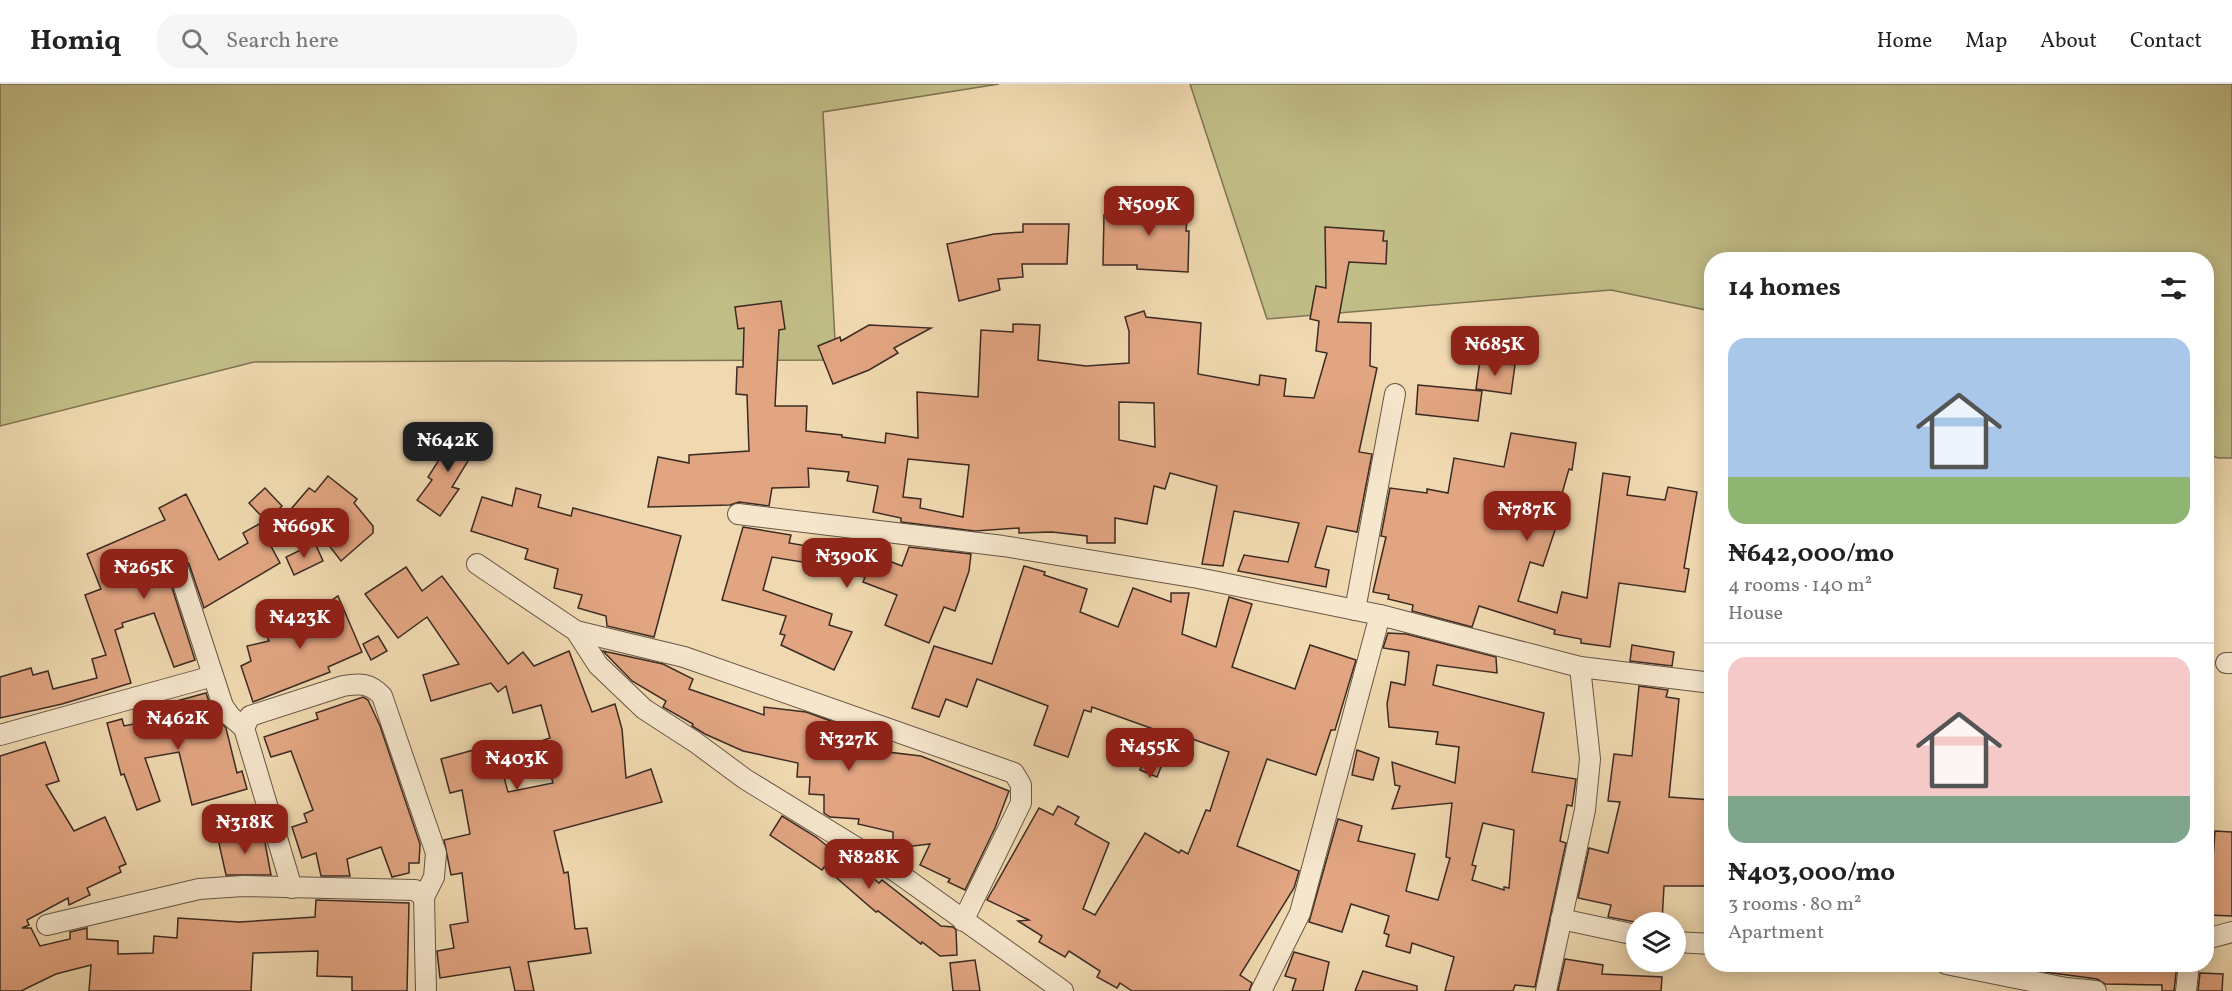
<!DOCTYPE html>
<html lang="en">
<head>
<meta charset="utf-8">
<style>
	body { margin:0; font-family:Vollkorn,serif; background:#f6f6f6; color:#222; height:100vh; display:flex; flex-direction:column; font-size:22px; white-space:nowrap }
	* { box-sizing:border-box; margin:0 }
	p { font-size:20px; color:#767676 }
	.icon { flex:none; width:33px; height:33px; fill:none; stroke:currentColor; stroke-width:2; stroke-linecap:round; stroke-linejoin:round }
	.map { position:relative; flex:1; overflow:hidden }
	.panel { position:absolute; left:1704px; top:168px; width:510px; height:720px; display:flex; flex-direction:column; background:#fff; border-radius:24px; box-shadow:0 3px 15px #0003 }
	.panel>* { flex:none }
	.tools { position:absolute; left:1626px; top:828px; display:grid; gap:12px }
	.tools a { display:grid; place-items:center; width:60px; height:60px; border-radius:50%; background:#fff; box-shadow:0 3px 15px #0003; font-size:30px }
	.price { position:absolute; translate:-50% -51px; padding:0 14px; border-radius:12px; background:#8f2418; color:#fff; font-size:20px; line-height:39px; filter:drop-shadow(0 2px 3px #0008) }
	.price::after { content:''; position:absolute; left:50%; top:36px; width:18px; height:14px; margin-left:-9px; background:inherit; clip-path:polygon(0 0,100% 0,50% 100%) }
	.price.active { background:#222; color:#fff }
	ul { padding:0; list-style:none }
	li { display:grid; align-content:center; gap:12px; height:318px; padding:0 24px }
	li+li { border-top:2px solid #e0e0e0 }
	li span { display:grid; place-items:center; height:186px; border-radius:18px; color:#555 }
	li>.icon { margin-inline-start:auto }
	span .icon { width:108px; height:108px; fill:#fffc; stroke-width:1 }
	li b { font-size:26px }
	h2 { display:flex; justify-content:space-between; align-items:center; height:72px; padding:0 24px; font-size:26px }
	header { display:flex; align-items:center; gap:36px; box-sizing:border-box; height:84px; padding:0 30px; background:#fff; border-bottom:2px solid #e0e0e0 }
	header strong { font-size:28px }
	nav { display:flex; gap:33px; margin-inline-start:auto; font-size:21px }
	.search { width:420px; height:54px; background:#f6f6f6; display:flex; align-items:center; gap:15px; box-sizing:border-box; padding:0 21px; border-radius:24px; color:#767676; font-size:22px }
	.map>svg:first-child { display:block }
	.green { fill:#c1bd86; stroke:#7e7454; stroke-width:1.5 }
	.building { fill:#e2a582; stroke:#3b2b23; stroke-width:1.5; fill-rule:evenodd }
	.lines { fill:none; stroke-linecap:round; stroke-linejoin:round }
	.minor-casing { stroke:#685646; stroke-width:22 }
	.minor { stroke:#f5e6cc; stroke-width:20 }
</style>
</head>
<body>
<header>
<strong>Homiq</strong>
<div class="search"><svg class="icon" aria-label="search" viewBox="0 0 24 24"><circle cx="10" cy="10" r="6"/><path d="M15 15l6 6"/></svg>Search here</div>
<nav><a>Home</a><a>Map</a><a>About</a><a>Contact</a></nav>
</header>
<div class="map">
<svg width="2232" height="907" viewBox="0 0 2232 907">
	<rect width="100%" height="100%" fill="#f0d9b0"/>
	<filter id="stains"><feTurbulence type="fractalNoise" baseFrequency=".00333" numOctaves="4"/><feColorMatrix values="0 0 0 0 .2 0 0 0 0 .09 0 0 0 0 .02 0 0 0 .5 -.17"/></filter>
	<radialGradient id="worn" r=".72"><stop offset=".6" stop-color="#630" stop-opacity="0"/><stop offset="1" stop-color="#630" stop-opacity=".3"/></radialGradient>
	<g class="green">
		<path d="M0 0H999L823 28 836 276 254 278 0 342Z"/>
		<path d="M1190 0H2232V374H2218L2207 370 2206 176H1712L1711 227 1611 206 1267 235Z"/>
	</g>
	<g class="building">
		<path d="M1133 115H1184L1182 135H1187L1186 147H1189L1188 188 1137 185V181H1103L1104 131 1133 132Z"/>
		<path d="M1023 140H1069L1067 180H1022L1023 193 998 195 1000 206 959 217 947 160 994 150 1023 148Z"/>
		<path d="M1325 143 1384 147 1383 157H1387L1386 180 1349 178 1338 238 1371 239 1370 282 1377 284 1359 368 1372 370 1357 448 1327 442 1315 483 1329 486 1326 503 1238 487 1244 471 1288 478 1299 439 1234 427 1223 482 1202 480 1217 402 1170 389 1165 405 1154 402 1147 440 1115 434V459H1087V452L1052 448 1019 449V444L975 447 901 438V434L873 428 878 402 847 397 849 388 808 384 809 403 772 404 769 422 739 418 730 421 648 423 658 373 689 379V371L749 367 747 311 736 310 737 283H743L744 244 738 245 735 223 781 217 785 245 779 246 775 322H807L806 347 842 351V353L885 359 886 349 918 354 917 308 978 313 981 246 1013 248V240L1040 241 1038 276 1086 282 1129 279V247L1125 233 1144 227 1146 233 1201 239 1198 290 1259 301 1260 291 1286 295 1284 312 1314 314 1327 269 1316 267 1319 237 1310 235 1316 202 1326 204ZM1119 318 1154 319 1155 363 1119 356ZM908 375 969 381 963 433 920 424 921 415 903 413Z"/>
		<path d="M869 241 931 244 894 264 898 269 869 286 833 300 818 262 840 253 841 257Z"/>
		<path d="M1480 276 1515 281 1511 310 1476 305Z"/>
		<path d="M1418 301 1482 307 1478 337 1416 330Z"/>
		<path d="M458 346 479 359 452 403 459 405 440 432 417 416 432 396 428 393Z"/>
		<path d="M1511 349 1576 359 1572 386 1569 385 1557 427 1561 428 1543 482 1530 478 1518 517 1557 529 1562 508 1587 514 1603 389 1630 393 1627 411 1665 416 1668 403 1697 408 1684 484 1689 485 1685 508 1619 499 1610 563 1581 559V555L1554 550 1555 546 1479 522 1472 543 1412 527 1413 521 1388 515 1389 511 1373 508 1386 453 1381 452 1390 404 1427 409V405L1448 409 1454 374 1504 383Z"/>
		<path d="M328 392 357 415 354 419 373 442V449L341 477 324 455 329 452 292 424 309 404 315 408Z"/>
		<path d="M265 404 282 422 266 437 249 419Z"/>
		<path d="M516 404 541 411 538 423 571 432 573 424 681 452 654 553 607 542 606 532 578 524 582 511 554 504 558 485 525 475 528 465 471 447 482 413 512 422Z"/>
		<path d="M186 410 219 476 248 459 243 449 259 440 280 479 204 524 189 480 181 472 174 473 166 481 167 488 195 576 174 583 154 529 122 539 123 543 115 546 131 599 62 620 0 634V593L31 584 33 591 48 587 53 605 97 594 92 575 106 571 85 511 101 505 87 470 165 436 159 424Z"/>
		<path d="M743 443 791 451 789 459 841 468 844 455 854 456 871 460 868 469 902 482 909 463 971 470 969 487 955 527 944 523 929 559 885 541 897 511 863 498 865 493 838 488 839 484 772 473 763 506 832 530 829 541 852 548 834 586 781 561 785 551 780 550 786 532 722 516Z"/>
		<path d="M315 459 323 477 294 491 286 473Z"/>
		<path d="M1024 482 1045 488 1044 491 1087 505 1080 528 1118 543 1133 504 1171 518V509H1189L1182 550 1216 563 1229 513 1252 520 1232 583 1295 605 1310 561 1356 576 1335 646H1331L1316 691 1267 675 1237 762 1299 787 1294 804 1240 891 1252 899 1249 907H1132L1120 899 1117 904 1097 893 1100 887 1069 867 1065 873 1039 858 1042 852 1018 837 1029 836 987 816 1039 724 1053 731 1058 722 1079 733 1075 740 1109 759 1083 825 1095 831 1145 749 1179 769 1181 766 1188 770 1206 726 1210 727 1229 668 1181 651 1179 656 1173 653 1157 693 1140 686 1156 646 1092 623 1091 628 1084 626 1068 673 1034 661 1048 622 977 595 967 623 946 615 939 633 912 624 934 562 992 580Z"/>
		<path d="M406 483 422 507 442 492 508 580 523 568 534 582 569 567 592 628 615 620 622 645 626 694 651 685 662 718 554 747 564 789 568 788 575 845 587 844 591 869 528 878 534 907H515L510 883 440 894 437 867 454 864 450 841 468 838 462 789 451 791 444 756 470 750 462 706 450 709 441 675 495 660 508 708 553 699 541 657 550 654 541 621 513 629 506 602 498 608 491 599 431 617 423 591 459 580 427 533 398 554 365 510Z"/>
		<path d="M338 512 362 568 328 583 330 588 253 618 241 582 251 577 247 562 269 557 265 548 287 540 284 532 301 526 307 533Z"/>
		<path d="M1388 549 1406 550 1496 573 1497 589 1437 581 1433 601 1544 629 1532 688 1576 695 1572 722 1567 721 1560 757 1566 759 1535 903 1515 901 1513 907H1445L1454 873 1412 859 1410 869 1386 862 1389 851 1384 849 1389 832 1351 820 1342 848 1309 838 1338 735 1362 742 1358 757 1415 770 1406 807 1438 816 1450 774 1446 773 1452 719 1392 725 1400 702 1395 701 1392 678 1455 699 1459 663 1436 660 1438 648 1389 643 1387 620 1391 598 1405 601 1409 568 1383 564ZM1483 739 1514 746 1509 804 1504 803V806L1472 796 1476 782 1472 781Z"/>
		<path d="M378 552 387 567 371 576 363 560Z"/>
		<path d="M1632 561 1674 568 1672 582 1630 577Z"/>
		<path d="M603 567 663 580 693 595 689 605 764 631V623L806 628 875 653 871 666 921 672 1009 707 995 744 965 806 948 798 950 795 920 781 930 760 905 763 904 756H893V748L858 740 859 735 830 733 824 729V711L809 710 810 693H797L798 679 743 667 705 650 692 642 693 640 663 623 666 617 632 597Z"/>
		<path d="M1639 602 1668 606 1666 613 1679 615 1669 713 1712 716V802H1664L1662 838H1635L1608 833 1611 821 1578 814 1589 764 1608 769 1620 718 1608 717 1614 670 1632 672Z"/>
		<path d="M206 609 213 629 226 644 237 689 242 687 247 705 192 721 179 668 145 674 160 717 137 726 124 690 121 691 107 639 122 635 124 642 159 635 155 623Z"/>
		<path d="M363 613 368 616 380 642 420 760 419 779H409V789L392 793 381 763 347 775 350 792H321L316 769 302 774 292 743 307 738 304 730 313 726 291 667 271 673 264 653 318 635 316 629Z"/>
		<path d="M45 658 59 697 46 701 74 747 105 733 126 780 119 783 121 788 87 804 90 811 69 821 68 814 27 836 29 841 22 844H31L40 862 70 855V848L87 844V855L118 857V870L153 869 154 852 177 854 178 834 239 838 315 833 316 816 409 819 407 907H352V893L317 892 318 867 253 869 251 907H89L91 881 56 890 21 907H0V672Z"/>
		<path d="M1357 666 1379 674 1373 696 1352 691Z"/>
		<path d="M782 732 816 753 863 791 866 788 879 799 882 796 941 842 953 843 956 846 957 871 940 872 922 858 921 860 878 827 876 828 824 783 822 786 770 751Z"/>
		<path d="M2215 747 2232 748V832L2209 831Z"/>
		<path d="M263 748 271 791H226L218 755Z"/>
		<path d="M1294 868 1329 878 1323 907H1292L1296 895 1285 892Z"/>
		<path d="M1565 875 1603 881 1602 890 1662 893 1661 907H1558Z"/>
		<path d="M975 876 980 907H953L950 879Z"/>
		<path d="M2045 880H2177L2174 907H2162V901L2105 900 2097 895 2045 888Z"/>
		<path d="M1363 887 1417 902V907H1355Z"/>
		<path d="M2200 889 2223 890 2222 907H2198Z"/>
	</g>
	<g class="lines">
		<g class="minor-casing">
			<g id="minor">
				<path d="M738 430 1003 462 1198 494 1380 531 1580 583 1712 599"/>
				<path d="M477 480 576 547 598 581 644 625 695 658 745 695 898 789 1063 907"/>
				<path d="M178 484 223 622 230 632 244 644"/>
				<path d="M1355 526 1395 310"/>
				<path d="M576 547 684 573 1014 689 1021 701V719L963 837"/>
				<path d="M2226 579H2232"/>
				<path d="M0 651 213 592"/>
				<path d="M292 804 244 644 250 632 343 602C360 599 370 599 382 612L436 769 434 793 424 813"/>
				<path d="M1561 835 1636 851"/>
				<path d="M47 841 199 805 243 802 415 806 424 813 426 907"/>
				<path d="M2206 855 2232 848"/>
				<path d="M1676 858 1712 860"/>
				<path d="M1946 880 2066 904 2096 907"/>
				<path d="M1261 907 1300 829 1380 531"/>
				<path d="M1546 907 1585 726 1590 675 1580 583"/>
				<path d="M2186 907 2189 880"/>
			</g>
		</g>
		<use href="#minor" class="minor"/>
	</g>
	<rect width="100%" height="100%" filter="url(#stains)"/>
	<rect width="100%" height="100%" fill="url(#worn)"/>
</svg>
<div class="tools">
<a><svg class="icon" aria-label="layers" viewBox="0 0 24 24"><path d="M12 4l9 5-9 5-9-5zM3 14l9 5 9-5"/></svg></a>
</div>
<b class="price" style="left:1149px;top:153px">₦509K</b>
<b class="price" style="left:1495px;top:293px">₦685K</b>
<b class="price active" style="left:448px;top:389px">₦642K</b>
<b class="price" style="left:1527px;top:458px">₦787K</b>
<b class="price" style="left:304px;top:475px">₦669K</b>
<b class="price" style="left:847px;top:505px">₦390K</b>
<b class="price" style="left:144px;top:516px">₦265K</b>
<b class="price" style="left:300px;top:566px">₦423K</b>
<b class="price" style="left:178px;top:667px">₦462K</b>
<b class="price" style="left:849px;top:688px">₦327K</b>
<b class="price" style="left:1150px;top:695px">₦455K</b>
<b class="price" style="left:517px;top:707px">₦403K</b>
<b class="price" style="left:245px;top:771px">₦318K</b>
<b class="price" style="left:869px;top:806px">₦828K</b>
<section class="panel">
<h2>14 homes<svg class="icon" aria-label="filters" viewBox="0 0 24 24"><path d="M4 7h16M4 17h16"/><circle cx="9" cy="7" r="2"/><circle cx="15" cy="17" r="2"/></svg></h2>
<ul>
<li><span style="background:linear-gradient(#a9c7e8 75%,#8fb573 0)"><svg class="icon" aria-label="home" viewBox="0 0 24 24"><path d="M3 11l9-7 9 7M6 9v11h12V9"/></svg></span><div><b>₦642,000/mo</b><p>4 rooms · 140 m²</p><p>House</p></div></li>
<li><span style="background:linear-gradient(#f6c9c9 75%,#7fa58c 0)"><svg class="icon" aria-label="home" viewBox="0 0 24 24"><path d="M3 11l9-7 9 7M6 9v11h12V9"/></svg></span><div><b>₦403,000/mo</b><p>3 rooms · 80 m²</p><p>Apartment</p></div></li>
</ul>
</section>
</div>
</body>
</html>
